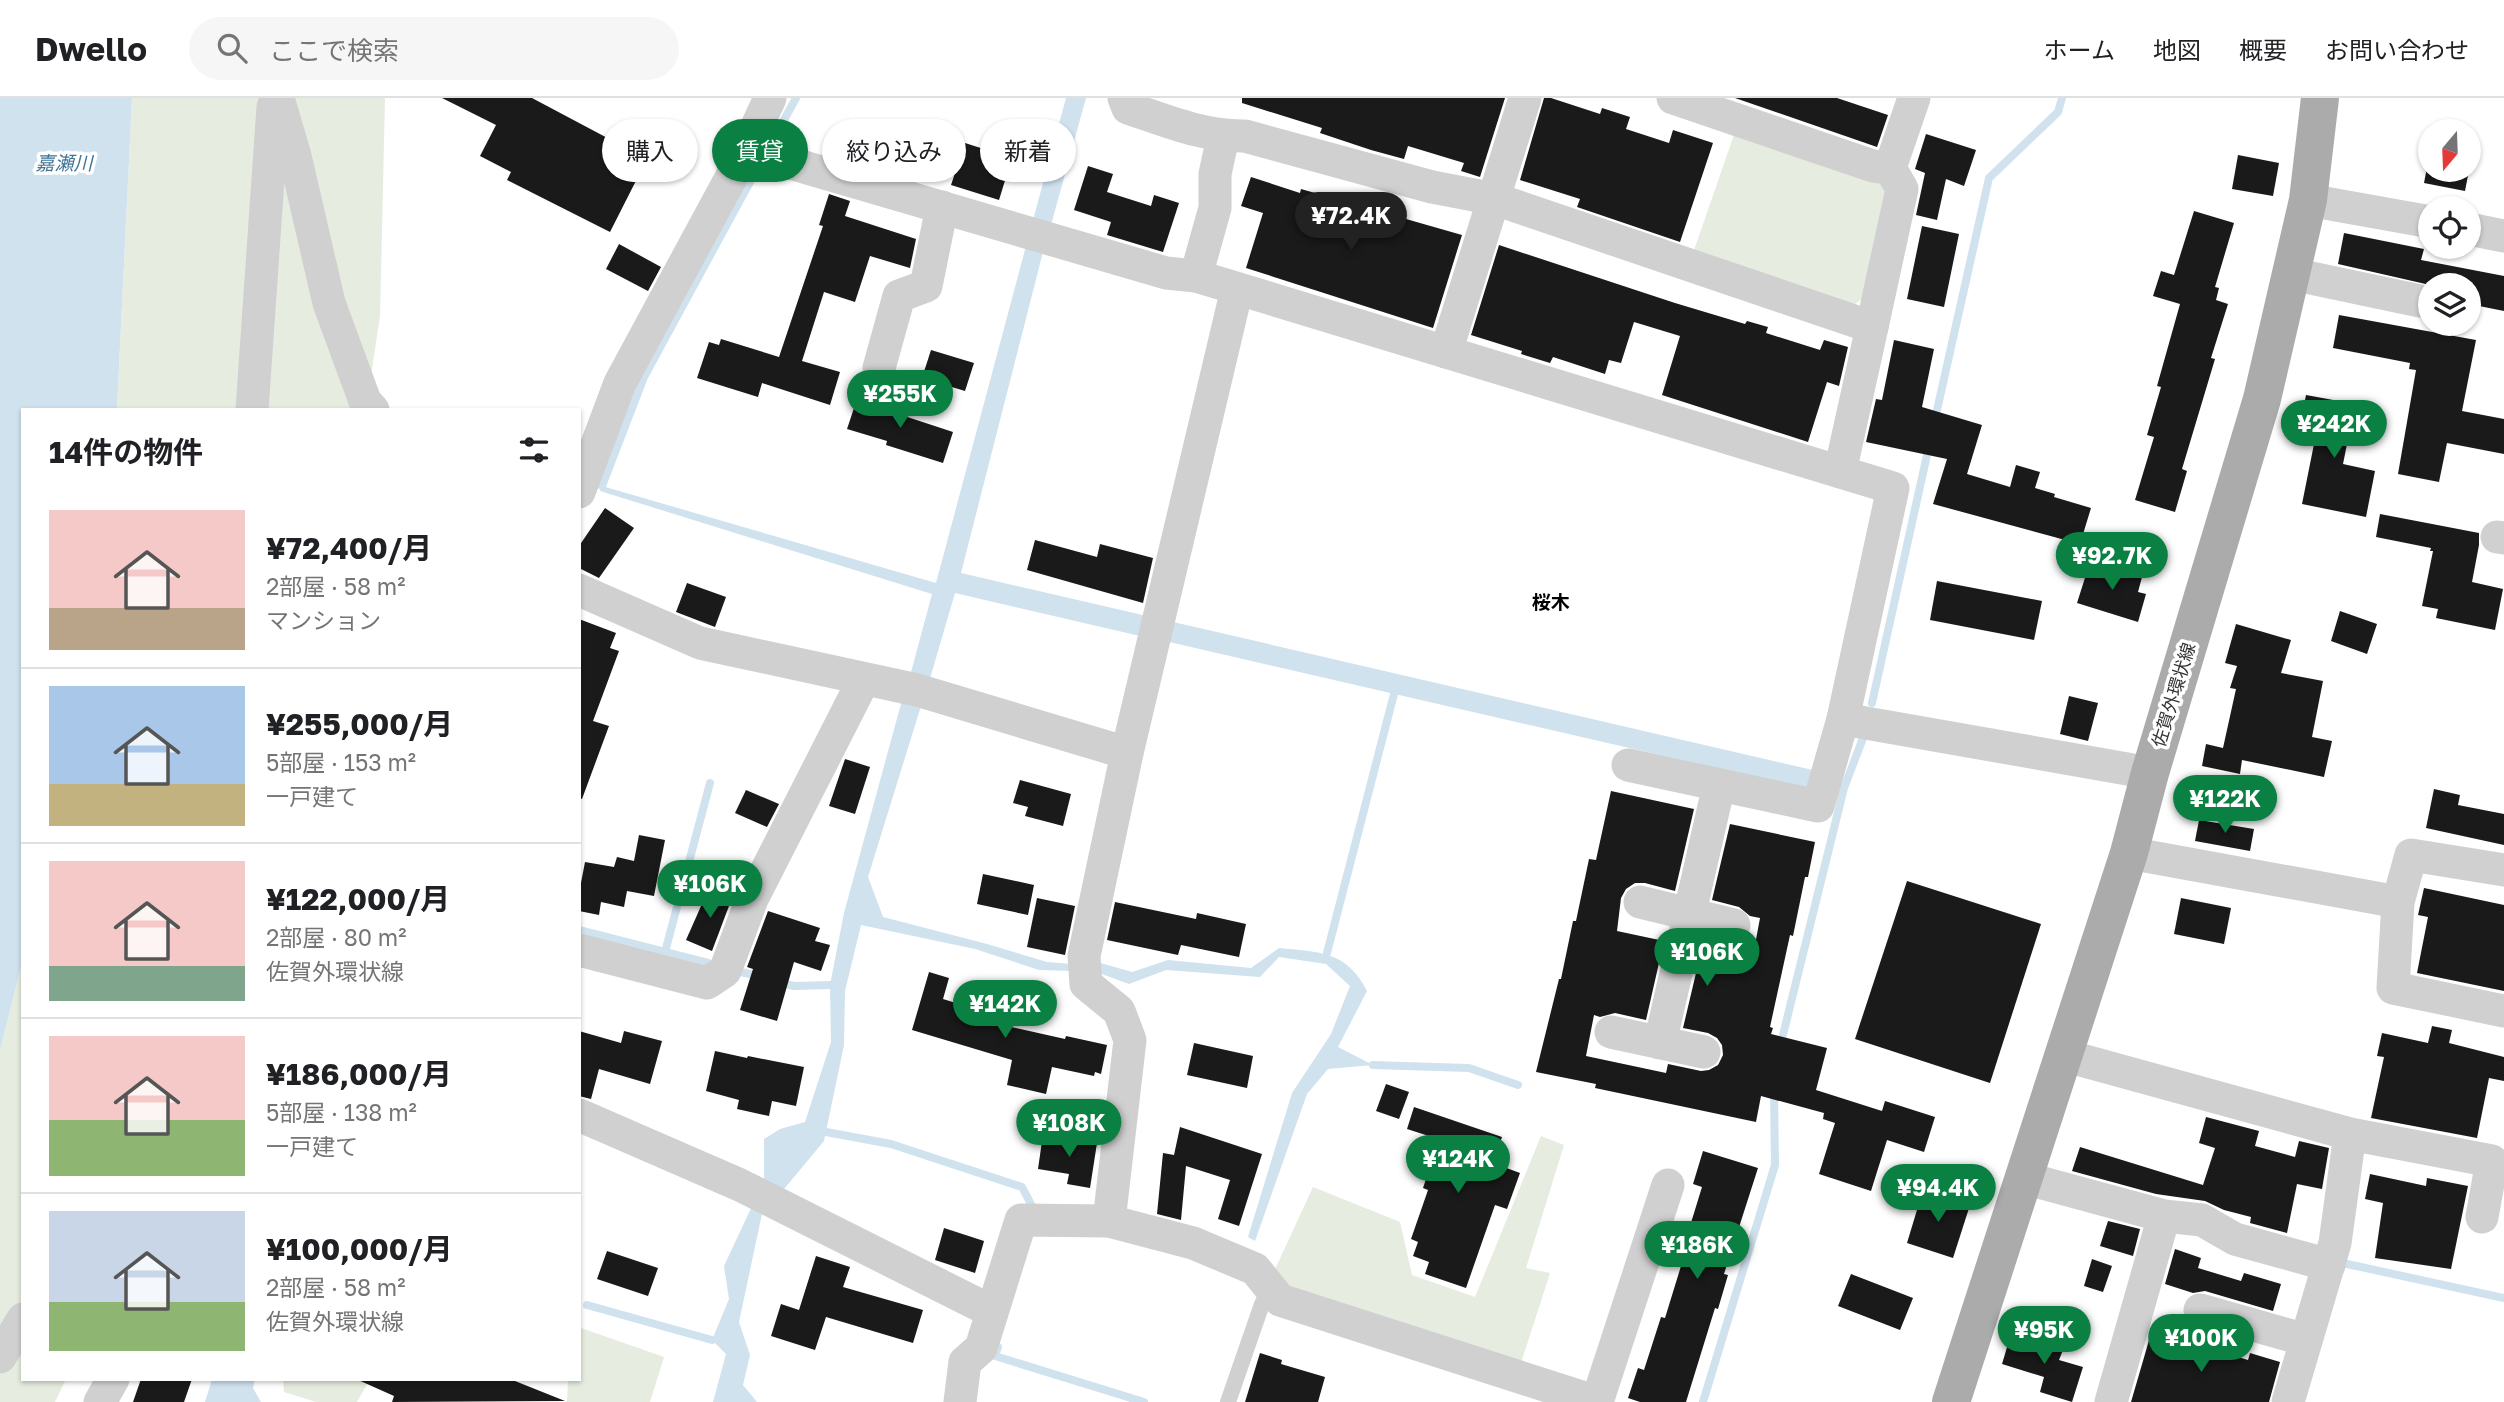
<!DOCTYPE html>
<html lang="ja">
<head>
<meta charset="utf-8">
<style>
	body { margin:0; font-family:"Golos Text","Noto Sans JP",sans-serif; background:#f6f6f6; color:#202124; height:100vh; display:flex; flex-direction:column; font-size:26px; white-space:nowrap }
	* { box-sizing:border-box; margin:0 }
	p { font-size:23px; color:#757577 }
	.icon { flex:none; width:38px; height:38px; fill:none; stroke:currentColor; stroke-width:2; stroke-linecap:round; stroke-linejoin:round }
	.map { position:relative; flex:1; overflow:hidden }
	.panel { position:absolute; left:21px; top:310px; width:560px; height:973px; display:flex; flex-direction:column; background:#fff; border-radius:0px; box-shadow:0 2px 5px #0004 }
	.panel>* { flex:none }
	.guide { position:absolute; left:602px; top:21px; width:665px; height:63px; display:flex; gap:14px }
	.needle { width:46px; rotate:199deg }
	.fabs { position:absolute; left:2418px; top:21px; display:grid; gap:14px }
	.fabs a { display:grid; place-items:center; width:63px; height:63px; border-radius:50%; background:#fff; box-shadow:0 2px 5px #0004; font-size:35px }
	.price { position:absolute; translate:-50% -60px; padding:0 16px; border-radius:24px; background:#0b8043; color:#fff; font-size:23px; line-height:46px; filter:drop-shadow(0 2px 4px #0008) }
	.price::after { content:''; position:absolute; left:50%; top:42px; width:21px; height:16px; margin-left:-10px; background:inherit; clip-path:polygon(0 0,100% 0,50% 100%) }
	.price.current { background:#222; color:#fff }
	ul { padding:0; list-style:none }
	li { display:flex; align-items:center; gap:21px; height:175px; padding:0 28px }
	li+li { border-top:2px solid #e0e0e0 }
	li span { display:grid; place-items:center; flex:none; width:196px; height:140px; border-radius:0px; color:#555 }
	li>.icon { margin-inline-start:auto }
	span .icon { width:84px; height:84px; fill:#fffc; stroke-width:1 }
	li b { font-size:30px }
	h2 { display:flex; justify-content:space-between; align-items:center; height:84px; padding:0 28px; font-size:30px }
	.chip { padding:0 24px; border-radius:32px; background:#fff; box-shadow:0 2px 5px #0004; font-size:24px; line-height:63px }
	.chip.current { background:#0b8043; color:#fff }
	header { display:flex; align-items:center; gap:42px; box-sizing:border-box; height:98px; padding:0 35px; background:#fff; border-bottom:2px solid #e0e0e0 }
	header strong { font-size:33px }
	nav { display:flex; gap:38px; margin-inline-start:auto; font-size:24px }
	.search { width:490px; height:63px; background:#f6f6f6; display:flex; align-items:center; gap:18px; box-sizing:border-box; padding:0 24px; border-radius:38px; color:#757577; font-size:26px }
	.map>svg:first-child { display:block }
	.green { fill:#e6ecdf }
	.water { fill:#cfe2ee }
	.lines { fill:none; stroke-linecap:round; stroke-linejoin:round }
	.stream { stroke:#cfe2ee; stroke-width:8 }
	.building { fill:#1a1a1a }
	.lane { stroke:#d0d0d0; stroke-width:16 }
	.street { stroke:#d0d0d0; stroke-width:33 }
	.primary { stroke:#ababab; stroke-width:38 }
	.labels { text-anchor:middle; stroke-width:7; stroke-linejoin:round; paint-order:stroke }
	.street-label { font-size:18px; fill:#333; stroke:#fff }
	.water-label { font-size:19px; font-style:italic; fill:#3f7597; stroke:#fff }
	.neighbourhood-label { font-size:19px; font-weight:bold; fill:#000; stroke:#fff }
</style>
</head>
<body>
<header>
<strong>Dwello</strong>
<div class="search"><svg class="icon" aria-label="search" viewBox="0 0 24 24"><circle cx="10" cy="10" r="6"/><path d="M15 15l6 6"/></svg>ここで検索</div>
<nav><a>ホーム</a><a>地図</a><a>概要</a><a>お問い合わせ</a></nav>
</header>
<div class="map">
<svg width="2504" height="1304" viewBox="0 0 2504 1304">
	<rect width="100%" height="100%" fill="#fff"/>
	<g class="green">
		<path d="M132 0H385L380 218 366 311 117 312Z"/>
		<path d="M1736 31 1882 82 1885 98 1870 196 1846 212 1692 158Z"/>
		<path d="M23 861V1281H66L55 1304H0V952Z"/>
		<path d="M1541 1038 1564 1047 1526 1170 1550 1175 1521 1265 1281 1193 1271 1180 1313 1089 1400 1124 1412 1177 1475 1199Z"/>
		<path d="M581 1230 664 1259 650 1304H567L568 1281H579V1235Z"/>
		<path d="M283 1281H370L357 1304H316L284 1294Z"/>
	</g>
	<g class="water">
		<path d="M0 0H132L117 311 23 312V861L0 952Z"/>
		<path d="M1066 0H1086L1051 127 1033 122Z"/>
		<path d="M1026 148 1043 154 961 475 1147 518 1140 538 955 495 929 584 910 578 932 496 600 393 602 388 936 485Z"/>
		<path d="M1169 523 1817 673 1812 692 1165 543Z"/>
		<path d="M902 602 921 608 868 779 883 819 987 846 1047 864 1071 866 1074 873 1039 872 975 851 861 827 845 893 844 947 824 1043 779 1097 764 1088V1041L780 1031 805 1024 831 944 830 887 844 815Z"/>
		<path d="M1279 850C1319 854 1347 853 1367 893L1338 949 1373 967 1328 971 1307 996 1255 1143 1248 1139 1292 995 1331 936 1350 888 1326 866 1279 859 1260 879 1166 872 1129 886 1099 875 1097 864 1132 874 1168 862 1251 870Z"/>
		<path d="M753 1106 763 1111 739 1224 750 1257 743 1287 757 1304H713L726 1256 712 1242 729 1201 724 1168Z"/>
		<path d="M212 1281H255L253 1290 261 1304H205Z"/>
	</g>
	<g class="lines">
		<g class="stream">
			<path d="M773 42 796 0"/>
			<path d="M1935 321 1989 80 2058 14 2062 0"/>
			<path d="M602 388 644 279 757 71"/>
			<path d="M1872 605 1929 348"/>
			<path d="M579 832 708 865"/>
			<path d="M665 854 710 685"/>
			<path d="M1327 855 1394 596"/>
			<path d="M741 874 762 879"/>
			<path d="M777 884 794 888 830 887"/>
			<path d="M1780 949 1844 690 1863 640"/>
			<path d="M1373 967 1469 970 1518 987"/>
			<path d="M826 1034 891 1046 1022 1089 1034 1112"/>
			<path d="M2347 1166 2504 1200"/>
			<path d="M587 1207 712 1242"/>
			<path d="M998 1249 995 1258 1144 1304"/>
			<path d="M1703 1304 1775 1067 1774 992"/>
		</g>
	</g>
	<g class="building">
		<path d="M442 0H532L647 61 610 134 507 82 511 74 480 58 496 27Z"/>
		<path d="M1242 0H1505L1480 79 1461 73 1464 65 1408 48 1404 61 1371 52 1320 35 1322 30 1242 5Z"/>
		<path d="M1544 0H1551L1600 16 1602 10 1630 19 1626 31 1669 45 1673 32 1713 45 1680 144 1577 109 1580 101 1520 82Z"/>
		<path d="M1735 0H1837L1888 17 1877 49Z"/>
		<path d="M1926 36 1976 52 1964 88 1946 81 1937 122 1916 117 1925 75 1915 71Z"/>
		<path d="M965 45 1012 60 999 102 951 87Z"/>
		<path d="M2238 57 2279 65 2273 98 2232 91Z"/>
		<path d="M2429 59 2431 72H2469L2470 67 2465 93 2424 85Z"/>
		<path d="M1088 68 1113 76 1107 94 1151 108 1154 97 1179 105 1163 154 1107 137 1111 124 1074 112Z"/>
		<path d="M1251 79 1300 95 1301 91 1462 137 1433 230 1246 170 1263 115 1241 108Z"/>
		<path d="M829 96 850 103 845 118 916 141 910 170 870 158 855 204 824 194 802 263 840 274 830 307 762 285 758 299 697 280 709 244 719 247 721 241 779 259 823 128 819 127Z"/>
		<path d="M2194 113 2234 125 2215 189 2219 190 2216 202 2228 206 2211 260 2215 261 2182 371 2187 373 2175 414 2135 402 2154 339 2147 337 2161 289 2157 288 2180 206 2153 198 2161 173 2174 177Z"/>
		<path d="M1922 128 1959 136 1944 209 1907 201Z"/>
		<path d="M2344 135 2424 151 2421 162 2504 178V213L2469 206V187H2430L2338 166Z"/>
		<path d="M619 146 661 169 648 193 606 171Z"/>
		<path d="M1499 147 1675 205 1745 226 1747 223 1768 229 1766 235 1820 252 1824 242 1848 249 1839 288 1827 284 1808 344 1662 297 1680 238 1634 224 1621 265 1609 262 1605 276 1553 259 1550 265 1521 256 1522 253 1471 237Z"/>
		<path d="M2339 217 2476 242 2462 313 2504 321V356L2447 345 2439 384 2398 376 2416 272 2409 271 2410 265 2333 250Z"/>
		<path d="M1894 242 1934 251 1922 309 1982 327 1967 376 2010 389 2016 367 2040 374 2035 390 2055 396 2054 399 2091 410 2080 446 1933 406 1947 361 1866 344 1876 301 1882 302Z"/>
		<path d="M931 252 974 265 965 293 922 280Z"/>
		<path d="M2306 297 2355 306 2343 366 2375 373 2366 419 2302 406 2316 336 2299 332Z"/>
		<path d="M858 298 885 307 883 311 953 334 943 365 886 347 887 343 847 331Z"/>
		<path d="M605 410 634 430 599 480 579 470V448Z"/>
		<path d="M2380 416 2479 435V447L2472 484 2503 491 2495 532 2436 520 2438 511 2422 508 2433 453H2430L2431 450 2376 439Z"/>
		<path d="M1035 442 1097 459 1100 446 1153 460 1143 505 1027 472Z"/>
		<path d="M2090 464 2142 479 2138 494 2146 496 2138 524 2077 505Z"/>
		<path d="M1937 483 2042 503 2034 542 1930 522Z"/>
		<path d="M687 485 726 499 715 529 676 514Z"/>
		<path d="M2340 513 2377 526 2367 556 2331 543Z"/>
		<path d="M579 521 616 535 610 550 619 553 593 623 609 628 582 701 579 700Z"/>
		<path d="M2236 526 2291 542 2281 575 2323 583 2312 639 2332 643 2324 679 2242 662 2240 676 2202 668 2206 646 2223 650 2236 591 2230 590 2237 568 2225 565Z"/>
		<path d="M2069 598 2098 605 2088 643 2060 636Z"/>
		<path d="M845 661 870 669 855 716 829 708Z"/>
		<path d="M1020 682 1071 696 1063 728 1025 718 1028 709 1013 705Z"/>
		<path d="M2434 691 2460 697 2458 707 2504 716V747L2426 730Z"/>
		<path d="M746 692 779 706 767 729 735 715Z"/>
		<path d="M1611 693 1694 711 1675 793 1645 785H1635L1626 791 1621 800 1617 833 1664 843 1646 922 1615 915 1600 919 1594 917 1586 958 1666 975 1668 966 1701 973 1709 972 1718 967 1723 957 1722 947 1717 940 1708 935 1683 930 1701 854 1752 863 1760 820 1750 818 1739 809 1712 802 1730 726 1815 744 1808 779H1805L1793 838 1790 837 1770 929 1773 930 1771 936 1827 950 1816 992 1882 1013 1885 1003 1935 1019 1924 1054 1887 1042 1871 1093 1819 1076 1835 1025 1823 1021 1824 1015 1761 998 1756 1024 1595 990 1596 986 1536 974 1559 881H1561L1573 823H1576L1589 761 1596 762Z"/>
		<path d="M2199 722 2254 731 2250 753 2195 743Z"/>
		<path d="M639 737 665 742 654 798 627 793 624 809 601 804 599 817 579 813V795L585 764 614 769 617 759 634 763Z"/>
		<path d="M983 776 1034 787 1028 817 977 806Z"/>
		<path d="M1907 783 2041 826 1990 985 1855 941Z"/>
		<path d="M709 790 732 800 712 853 686 842Z"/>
		<path d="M2424 790 2504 807V893L2417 875 2428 819 2418 817Z"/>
		<path d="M1037 800 1075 808 1065 857 1027 849Z"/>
		<path d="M2181 800 2231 810 2224 846 2174 836Z"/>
		<path d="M1115 804 1196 821 1197 815 1246 826 1239 859 1181 847 1178 857 1107 842Z"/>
		<path d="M768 813 820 830 815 843 830 847 821 873 794 864 777 923 740 912 753 871 747 869Z"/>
		<path d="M929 874 949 880 943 901 1004 920 1002 927 1065 941 1066 938 1107 947 1101 976 1095 974 1094 978 1052 969 1046 996 1007 987 1012 962 912 932Z"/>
		<path d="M2432 928 2452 932 2449 945 2504 959V983L2489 980 2477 1040 2371 1020 2384 959 2377 958 2382 935 2428 945Z"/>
		<path d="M579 933 621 945 624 933 662 943 650 986 599 971 591 1001 579 998Z"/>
		<path d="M1194 945 1253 958 1247 990 1187 977Z"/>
		<path d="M715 953 747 960 748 958 804 969 796 1008 772 1003 769 1018 737 1011 739 1002 706 993Z"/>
		<path d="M1386 986 1409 994 1399 1021 1376 1013Z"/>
		<path d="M1414 1009 1502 1039 1493 1065 1520 1075 1507 1111 1495 1107 1466 1190 1425 1176 1429 1164 1413 1158 1418 1144 1411 1141 1428 1092 1423 1090 1431 1066 1423 1063 1432 1039 1407 1031Z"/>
		<path d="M2206 1019 2259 1033 2255 1048 2295 1059 2299 1043 2329 1050 2322 1091 2297 1086 2287 1135 2250 1125 2251 1119 2224 1112 2205 1103 2156 1096 2072 1073 2080 1049 2203 1087 2215 1050 2199 1045Z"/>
		<path d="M1180 1029 1262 1056 1239 1128 1218 1121 1230 1082 1186 1068 1181 1122 1157 1116 1163 1055 1174 1057Z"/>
		<path d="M1043 1036 1097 1045 1090 1090 1067 1086 1069 1076 1038 1071Z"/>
		<path d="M1703 1053 1758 1070 1724 1176 1728 1177 1718 1211 1715 1210 1686 1304H1640L1628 1300 1638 1270 1644 1272 1661 1219 1665 1220 1689 1142 1686 1141 1702 1089 1693 1086Z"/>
		<path d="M2370 1076 2426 1088 2427 1080 2468 1088 2451 1171 2375 1160 2383 1105 2365 1101Z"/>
		<path d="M1923 1092 1970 1107 1953 1160 1907 1145Z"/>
		<path d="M2108 1123 2140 1131 2133 1158 2100 1148Z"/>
		<path d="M944 1130 984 1143 975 1175 935 1162Z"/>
		<path d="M2175 1151 2201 1160 2198 1170 2241 1183 2244 1175 2281 1186 2273 1213 2205 1193 2193 1195 2165 1186Z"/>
		<path d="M607 1153 658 1170 648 1198 597 1181Z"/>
		<path d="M816 1158 850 1169 843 1189 923 1212 913 1245 826 1219 815 1252 771 1238 781 1206 799 1212Z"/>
		<path d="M2092 1161 2112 1168 2103 1194 2084 1188Z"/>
		<path d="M1851 1176 1913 1200 1900 1232 1838 1208Z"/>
		<path d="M2152 1232 2248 1262 2250 1255 2280 1264 2269 1304H2131Z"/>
		<path d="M2011 1236 2063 1252 2059 1262 2083 1269 2072 1304 2040 1294 2044 1279 2002 1266Z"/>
		<path d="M1260 1255 1282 1262 1281 1266 1325 1279 1318 1304H1245Z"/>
		<path d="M141 1281H192L184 1304H133Z"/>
		<path d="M356 1281H510L565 1303 392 1304 394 1298Z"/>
	</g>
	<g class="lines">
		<path class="lane" d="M1228 1304 1262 1206 1270 1191"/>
		<g class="street">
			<path d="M278 0 295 58 329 205 365 303 373 312"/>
			<path d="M1124 0 1128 10C1167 23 1204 39 1245 38L1432 89 1495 101 1872 229 1840 374"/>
			<path d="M1673 0 1873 68 1890 70 1914 0"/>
			<path d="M746 52 1166 175 1196 178 1893 390 1843 621 2150 675"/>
			<path d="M2308 102 2431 124"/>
			<path d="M2469 131 2504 138"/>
			<path d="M2292 176 2420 203"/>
			<path d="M1196 178 1215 110V76L1223 39"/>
			<path d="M1872 229 1902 91 1890 70"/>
			<path d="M1446 254 1525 0"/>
			<path d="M879 270 899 198 926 188 942 109"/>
			<path d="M252 312 273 9"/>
			<path d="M579 394 620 285 746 52 770 0"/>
			<path d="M2497 439 2504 440"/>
			<path d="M579 492 700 545 917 592 1127 655"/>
			<path d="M1628 667 1818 708 1843 621"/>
			<path d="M2129 755 2398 804"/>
			<path d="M2504 772 2411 757 2398 804 2393 890 2504 913"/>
			<path d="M1640 804 1734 827"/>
			<path d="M579 852 707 885 725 873 752 801 864 581"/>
			<path d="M1611 934 1704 954"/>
			<path d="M1660 945 1719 687"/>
			<path d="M2063 957 2350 1036 2492 1063 2482 1119"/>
			<path d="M579 1017 740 1087 991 1213"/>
			<path d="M2024 1080 2164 1118 2202 1122 2235 1141 2329 1167"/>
			<path d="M1109 1123 1130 942 1119 913 1086 886 1084 858 1127 655 1237 191"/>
			<path d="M2200 1212 2306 1242"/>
			<path d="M0 1259 23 1221"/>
			<path d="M100 1304 113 1281"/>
			<path d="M960 1304 965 1264 981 1250 1021 1122 1109 1123 1193 1145 1255 1171 1280 1202 1597 1304"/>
			<path d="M1597 1304 1668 1087"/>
			<path d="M2111 1304 2164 1118"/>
			<path d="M2288 1304 2335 1145 2350 1036"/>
		</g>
		<path class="primary" d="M1951 1304 2129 755 2150 675 2262 301 2308 102 2320 0"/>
	</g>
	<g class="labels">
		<g class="street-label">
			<text transform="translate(2174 597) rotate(-73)" y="6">佐賀外環状線</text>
		</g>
		<g class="water-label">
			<text x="64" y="72">嘉瀬川</text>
		</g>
		<g class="neighbourhood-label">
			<text x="1551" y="511">桜木</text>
		</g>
	</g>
</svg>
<div class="fabs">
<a><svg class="needle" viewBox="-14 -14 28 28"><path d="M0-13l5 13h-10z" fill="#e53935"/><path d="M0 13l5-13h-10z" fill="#757577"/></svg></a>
<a><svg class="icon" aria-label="locate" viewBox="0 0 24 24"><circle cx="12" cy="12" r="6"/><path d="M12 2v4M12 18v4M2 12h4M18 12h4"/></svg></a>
<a><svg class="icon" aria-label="layers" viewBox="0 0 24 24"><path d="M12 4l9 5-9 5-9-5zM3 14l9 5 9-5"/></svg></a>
</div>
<b class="price current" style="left:1351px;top:154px">¥72.4K</b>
<b class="price" style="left:900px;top:332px">¥255K</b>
<b class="price" style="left:2334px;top:362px">¥242K</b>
<b class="price" style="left:2112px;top:494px">¥92.7K</b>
<b class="price" style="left:2225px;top:737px">¥122K</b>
<b class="price" style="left:710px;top:822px">¥106K</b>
<b class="price" style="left:1707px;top:890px">¥106K</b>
<b class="price" style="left:1005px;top:942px">¥142K</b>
<b class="price" style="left:1069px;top:1061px">¥108K</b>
<b class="price" style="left:1458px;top:1097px">¥124K</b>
<b class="price" style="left:1938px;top:1126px">¥94.4K</b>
<b class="price" style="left:1697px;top:1183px">¥186K</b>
<b class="price" style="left:2044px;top:1268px">¥95K</b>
<b class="price" style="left:2201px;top:1276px">¥100K</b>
<div class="guide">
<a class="chip">購入</a>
<a class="chip current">賃貸</a>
<a class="chip">絞り込み</a>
<a class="chip">新着</a>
</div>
<section class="panel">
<h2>14件の物件<svg class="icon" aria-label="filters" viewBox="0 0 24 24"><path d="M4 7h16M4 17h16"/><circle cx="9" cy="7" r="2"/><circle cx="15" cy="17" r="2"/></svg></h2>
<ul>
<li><span style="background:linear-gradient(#f6c9c9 70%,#b9a48a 0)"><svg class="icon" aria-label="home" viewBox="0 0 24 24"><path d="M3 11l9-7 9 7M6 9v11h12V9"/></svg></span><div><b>¥72,400/月</b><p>2部屋 · 58 m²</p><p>マンション</p></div></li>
<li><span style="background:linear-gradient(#a9c7e8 70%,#c2b280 0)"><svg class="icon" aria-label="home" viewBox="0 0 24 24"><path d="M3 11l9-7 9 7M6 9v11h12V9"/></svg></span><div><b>¥255,000/月</b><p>5部屋 · 153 m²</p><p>一戸建て</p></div></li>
<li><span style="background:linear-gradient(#f6c9c9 75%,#7fa58c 0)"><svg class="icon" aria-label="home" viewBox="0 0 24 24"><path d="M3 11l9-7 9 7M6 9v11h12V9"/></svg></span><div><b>¥122,000/月</b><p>2部屋 · 80 m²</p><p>佐賀外環状線</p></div></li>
<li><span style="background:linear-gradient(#f6c9c9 60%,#8fb573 0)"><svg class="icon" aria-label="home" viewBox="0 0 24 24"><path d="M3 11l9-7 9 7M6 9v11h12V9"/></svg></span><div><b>¥186,000/月</b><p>5部屋 · 138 m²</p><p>一戸建て</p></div></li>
<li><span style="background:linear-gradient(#c9d6e8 65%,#8fb573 0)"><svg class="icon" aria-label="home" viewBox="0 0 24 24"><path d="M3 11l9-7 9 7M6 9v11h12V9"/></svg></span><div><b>¥100,000/月</b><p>2部屋 · 58 m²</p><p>佐賀外環状線</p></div></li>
</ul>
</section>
</div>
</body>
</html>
